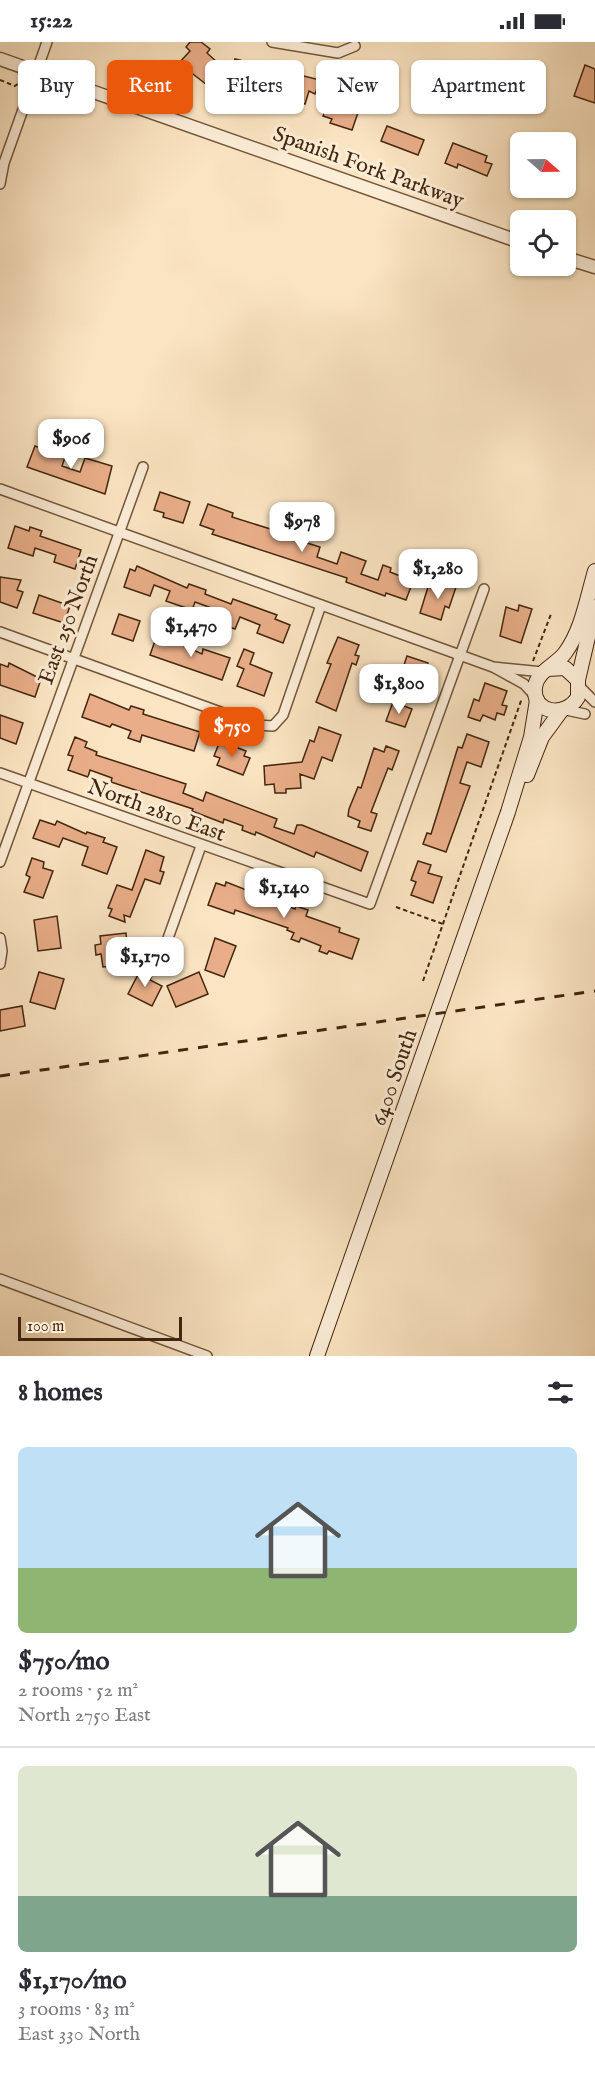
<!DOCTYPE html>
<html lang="en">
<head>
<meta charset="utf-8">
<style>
	body { margin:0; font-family:"IM FELL English",serif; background:#f2f2f3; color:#2b2b33; height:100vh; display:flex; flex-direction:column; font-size:22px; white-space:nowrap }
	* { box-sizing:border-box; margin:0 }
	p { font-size:20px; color:#7c7c81 }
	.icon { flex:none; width:33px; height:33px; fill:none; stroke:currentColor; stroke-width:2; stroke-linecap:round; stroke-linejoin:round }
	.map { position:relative; height:1314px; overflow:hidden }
	.panel { display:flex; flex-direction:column; background:#fff; flex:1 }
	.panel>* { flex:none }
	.top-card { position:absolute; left:18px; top:18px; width:560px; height:54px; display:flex; gap:12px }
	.needle { width:39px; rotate:110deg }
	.tools { position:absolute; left:510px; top:90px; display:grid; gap:12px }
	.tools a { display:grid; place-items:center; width:66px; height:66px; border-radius:9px; background:#fff; box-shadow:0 2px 4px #0004; font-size:30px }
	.scale { position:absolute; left:18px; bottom:15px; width:164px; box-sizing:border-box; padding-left:6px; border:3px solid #43260e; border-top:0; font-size:16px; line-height:21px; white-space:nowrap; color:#43260e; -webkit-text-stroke:4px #fcedd7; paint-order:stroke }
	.price { position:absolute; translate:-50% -51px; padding:0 14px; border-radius:12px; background:#fff; color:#222; font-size:20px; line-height:39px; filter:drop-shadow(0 2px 3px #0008) }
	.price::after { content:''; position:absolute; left:50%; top:36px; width:18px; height:14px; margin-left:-9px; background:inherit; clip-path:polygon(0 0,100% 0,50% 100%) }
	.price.on { background:#ea580c; color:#fff }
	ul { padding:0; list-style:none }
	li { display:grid; align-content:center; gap:12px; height:318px; padding:0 18px }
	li+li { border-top:2px solid #e1e1e2 }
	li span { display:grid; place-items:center; height:186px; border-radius:9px; color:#555 }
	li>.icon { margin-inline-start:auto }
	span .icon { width:108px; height:108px; fill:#fffc; stroke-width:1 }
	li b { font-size:26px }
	h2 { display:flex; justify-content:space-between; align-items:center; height:72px; padding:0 18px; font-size:26px }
	.chip { padding:0 21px; border-radius:9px; background:#fff; box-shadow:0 2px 4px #0004; font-size:21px; line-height:54px }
	.chip.on { background:#ea580c; color:#fff }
	.status { display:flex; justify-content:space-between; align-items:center; height:42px; padding:0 30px; background:#fff; direction:ltr }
	.status svg { height:16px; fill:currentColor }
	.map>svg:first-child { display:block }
	.building { fill:#e9ae89; stroke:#43260e; stroke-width:1.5 }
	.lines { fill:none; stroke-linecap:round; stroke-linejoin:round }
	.minor-casing { stroke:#71563b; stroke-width:12 }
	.tertiary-casing { stroke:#71563b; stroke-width:15 }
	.secondary-casing { stroke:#43260e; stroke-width:16 }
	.path { stroke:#43260e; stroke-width:2; stroke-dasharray:4.5 3; stroke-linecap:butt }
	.minor { stroke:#fcedd7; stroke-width:9 }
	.tertiary { stroke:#fcedd7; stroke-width:12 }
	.secondary { stroke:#fcedd7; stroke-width:14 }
	.rail { stroke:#43260e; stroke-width:3; stroke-dasharray:10 10; stroke-linecap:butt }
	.labels { text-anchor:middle; stroke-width:6; stroke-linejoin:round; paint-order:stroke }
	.street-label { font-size:22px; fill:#43260e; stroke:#fcedd7 }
</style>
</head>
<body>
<div class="status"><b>15:22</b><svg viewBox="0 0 49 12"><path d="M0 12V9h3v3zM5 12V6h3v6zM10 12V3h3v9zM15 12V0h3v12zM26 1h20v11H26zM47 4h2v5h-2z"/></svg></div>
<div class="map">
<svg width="595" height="1314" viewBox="0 0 595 1314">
	<rect width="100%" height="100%" fill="#fbe4c2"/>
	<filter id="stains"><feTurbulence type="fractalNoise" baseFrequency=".00333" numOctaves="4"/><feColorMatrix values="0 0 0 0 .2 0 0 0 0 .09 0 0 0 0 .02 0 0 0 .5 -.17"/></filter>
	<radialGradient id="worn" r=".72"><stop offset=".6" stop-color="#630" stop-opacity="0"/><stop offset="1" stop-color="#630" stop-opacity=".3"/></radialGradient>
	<g class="building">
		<path d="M190 0H201L210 7 207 11 230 32 235 17 320 38 315 52 309 49 305 62 287 56 286 59 274 55 278 45 261 39 257 51 248 47 249 43 216 32 207 43 179 21 190 9 186 5Z"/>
		<path d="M585 23 595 27V61L574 54Z"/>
		<path d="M338 57 360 65 352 88 330 81 332 77 323 74 329 58 337 60Z"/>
		<path d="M387 84 424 98 418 113 381 99Z"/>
		<path d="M453 101 487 114 485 120 492 122 487 134 458 122 457 126 445 121Z"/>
		<path d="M35 404 55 411 57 407 67 410 62 424 80 430 85 416 112 424 105 452 27 425Z"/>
		<path d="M160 450 190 460 183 481 163 475 164 471 154 468Z"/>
		<path d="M208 462 233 471 232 475 277 489 275 491 320 505 317 515 337 522 341 510 366 519 361 532 378 538 383 523 391 526 390 530 413 539 406 558 386 551 385 554 346 540 347 536 212 492 214 488 200 483Z"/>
		<path d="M15 484 29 489 30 485 42 489 40 494 81 508 75 527 54 520 56 513 35 506 33 514 8 506Z"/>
		<path d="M137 524 187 546 189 542 206 548 205 552 231 562 233 557 277 573 275 577 290 583 283 601 257 591 260 583 240 575 235 587 210 578 214 567 195 560 192 568 166 559 170 549 154 543 150 554 124 545 130 527 135 529Z"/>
		<path d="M0 535 21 538 17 548 23 550 17 566 0 560Z"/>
		<path d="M438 540 456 545 449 566 445 564 441 578 420 571 428 545 436 547Z"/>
		<path d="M39 553 70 564 64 581 33 571Z"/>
		<path d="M519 563 532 567 521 601 500 594 506 565 518 569Z"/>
		<path d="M119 572 140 579 133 599 112 592Z"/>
		<path d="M338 595 359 603 355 613 359 614 356 623 352 621 336 669 316 660 331 622 327 621Z"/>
		<path d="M156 596 166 600 167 596 202 612 203 607 230 616 222 638 150 613Z"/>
		<path d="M244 607 254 611 250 622 272 631 264 654 237 644 244 627 237 624Z"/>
		<path d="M407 614 428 621 420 645 413 643 411 649 397 644Z"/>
		<path d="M9 621 41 637 35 655 0 643V622L8 625Z"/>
		<path d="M485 641 507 649 502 663 507 664 504 673 497 671 495 678 483 673 480 679 468 675 474 657 479 659Z"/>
		<path d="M90 652 129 668 131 664 144 668 143 672 200 690 194 709 142 693 140 700 128 696 131 689 112 682 110 685 82 675Z"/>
		<path d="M393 660 412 667 405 685 386 679Z"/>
		<path d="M0 673 23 681 16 702 0 696Z"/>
		<path d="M319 685 341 693 332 719 322 715 314 737 300 732 301 746 286 747V751H275L274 742 265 743 264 724 302 720 310 698 314 700Z"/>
		<path d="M467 692 489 700 481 725 467 720 460 741 470 744 446 810 423 802 427 791 431 792 458 705 462 706Z"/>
		<path d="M75 695 87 700 85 705 97 710 96 713 186 742 183 751 203 759 206 750 277 777 274 785 294 792 297 783H302L368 810 361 829 316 810 314 815 256 790 255 793 242 788 243 784 224 777 223 781 192 769 193 767 111 740 112 736 90 728 88 735 68 728 73 714 68 713Z"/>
		<path d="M220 699 246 709 244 714 250 716 243 733 217 723 220 716 214 714Z"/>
		<path d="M386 704 399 709 392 728 388 726 371 770 377 772 371 789 358 785 360 779 348 774 349 767 358 745 361 746 374 706 384 710Z"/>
		<path d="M40 778 55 783 57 779 86 792 87 790 105 796 103 800 117 805 107 832 82 823 88 805 63 796 59 805 33 796Z"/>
		<path d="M146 808 164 815 160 829 164 830 160 842 145 837 130 875 124 873 125 880 109 874 112 867 108 866 117 843 132 848Z"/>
		<path d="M32 816 44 820 43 826 53 829 43 856 24 850 30 835 26 833Z"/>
		<path d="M418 819 431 823 428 831 442 835 433 861 411 853 416 840 411 838Z"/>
		<path d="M226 840 295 867 296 864 308 868 306 874 340 886 339 890 359 897 352 917 329 909 327 912 319 909 321 904 301 896 299 900 291 897 294 891 287 888 288 886 235 868 234 872 208 863 216 841 225 844Z"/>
		<path d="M57 874 61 906 38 909 34 878Z"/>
		<path d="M126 891 127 903 123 904 125 923 103 925 101 912 96 913 95 903 101 902 100 894Z"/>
		<path d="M215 896 236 904 224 935 205 928Z"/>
		<path d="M141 927 152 933 150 938 162 944 152 964 128 952Z"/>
		<path d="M39 930 64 937 55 967 30 960Z"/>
		<path d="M199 930 208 952 176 965 167 944Z"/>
		<path d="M22 964 25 984 0 989V968Z"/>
	</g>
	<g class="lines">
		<g class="minor-casing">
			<g id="minor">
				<path d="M272 0 338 11 355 4"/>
				<path d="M0 142 4 121 47 0"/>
				<path d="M0 447 493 625 543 630"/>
				<path d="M0 590 256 683 273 684 283 673 321 563"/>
				<path d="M495 626 524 642 535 654"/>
				<path d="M579 644 595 660"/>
				<path d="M566 668 585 672"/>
				<path d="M0 731 370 862 484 547"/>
				<path d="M0 820 143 425"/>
				<path d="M0 896 2 909 0 922"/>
				<path d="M167 899 201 804"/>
				<path d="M0 1237 207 1314"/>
			</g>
		</g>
		<g class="tertiary-casing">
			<g id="tertiary">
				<path d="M0 17 520 200"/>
				<path d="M566 216 595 225"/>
			</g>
		</g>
		<g class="secondary-casing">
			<g id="secondary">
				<path d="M548 627 565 626 578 638V655C566 676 532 672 535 645 537 629 556 623 565 611 582 588 587 556 595 529"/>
				<path d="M578 638 595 565"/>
				<path d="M527 733 542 695 561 669"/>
				<path d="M317 1314 508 770 531 695 537 658"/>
			</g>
		</g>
		<g class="path">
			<path d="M0 38 15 44 20 40"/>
			<path d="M533 619 551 572"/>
			<path d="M396 865 443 882"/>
			<path d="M423 939 522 656"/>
		</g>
		<use href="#minor" class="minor"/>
		<use href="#tertiary" class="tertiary"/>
		<use href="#secondary" class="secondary"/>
		<path class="rail" d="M0 1034 595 949"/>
	</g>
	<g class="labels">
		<g class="street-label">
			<text transform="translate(369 124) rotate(20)" y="8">Spanish Fork Parkway</text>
			<text transform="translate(67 577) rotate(-70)" y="8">East 250 North</text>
			<text transform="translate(157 767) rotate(20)" y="8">North 2810 East</text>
			<text transform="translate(393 1035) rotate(-71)" y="8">6400 South</text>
		</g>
	</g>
	<rect width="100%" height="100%" filter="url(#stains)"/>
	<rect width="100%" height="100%" fill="url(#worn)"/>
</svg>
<div class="tools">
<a><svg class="needle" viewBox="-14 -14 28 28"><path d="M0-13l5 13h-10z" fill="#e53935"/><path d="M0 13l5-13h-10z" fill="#7c7c81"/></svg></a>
<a><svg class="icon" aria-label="locate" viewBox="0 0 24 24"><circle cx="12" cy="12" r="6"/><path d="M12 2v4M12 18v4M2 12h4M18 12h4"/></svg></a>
</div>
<div class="scale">100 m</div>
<b class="price" style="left:71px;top:428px">$906</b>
<b class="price" style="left:302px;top:511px">$978</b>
<b class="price" style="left:438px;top:558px">$1,280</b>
<b class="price" style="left:191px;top:616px">$1,470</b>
<b class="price" style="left:399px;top:673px">$1,800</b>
<b class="price on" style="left:232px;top:716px">$750</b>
<b class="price" style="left:284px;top:877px">$1,140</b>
<b class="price" style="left:145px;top:946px">$1,170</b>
<div class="top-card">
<a class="chip">Buy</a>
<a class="chip on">Rent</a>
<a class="chip">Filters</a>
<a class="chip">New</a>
<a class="chip">Apartment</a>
</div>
</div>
<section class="panel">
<h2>8 homes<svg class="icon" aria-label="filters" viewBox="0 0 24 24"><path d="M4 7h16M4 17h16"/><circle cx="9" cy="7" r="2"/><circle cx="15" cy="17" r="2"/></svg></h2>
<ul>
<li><span style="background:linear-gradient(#bfe0f5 65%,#8fb573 0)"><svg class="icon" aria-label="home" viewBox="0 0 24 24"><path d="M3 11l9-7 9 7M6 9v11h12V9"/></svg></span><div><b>$750/mo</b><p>2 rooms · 52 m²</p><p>North 2750 East</p></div></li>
<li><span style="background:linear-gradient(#dfe7d0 70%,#7fa58c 0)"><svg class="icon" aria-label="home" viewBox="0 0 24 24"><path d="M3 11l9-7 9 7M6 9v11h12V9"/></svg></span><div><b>$1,170/mo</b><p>3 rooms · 83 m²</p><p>East 330 North</p></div></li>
</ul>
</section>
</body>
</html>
